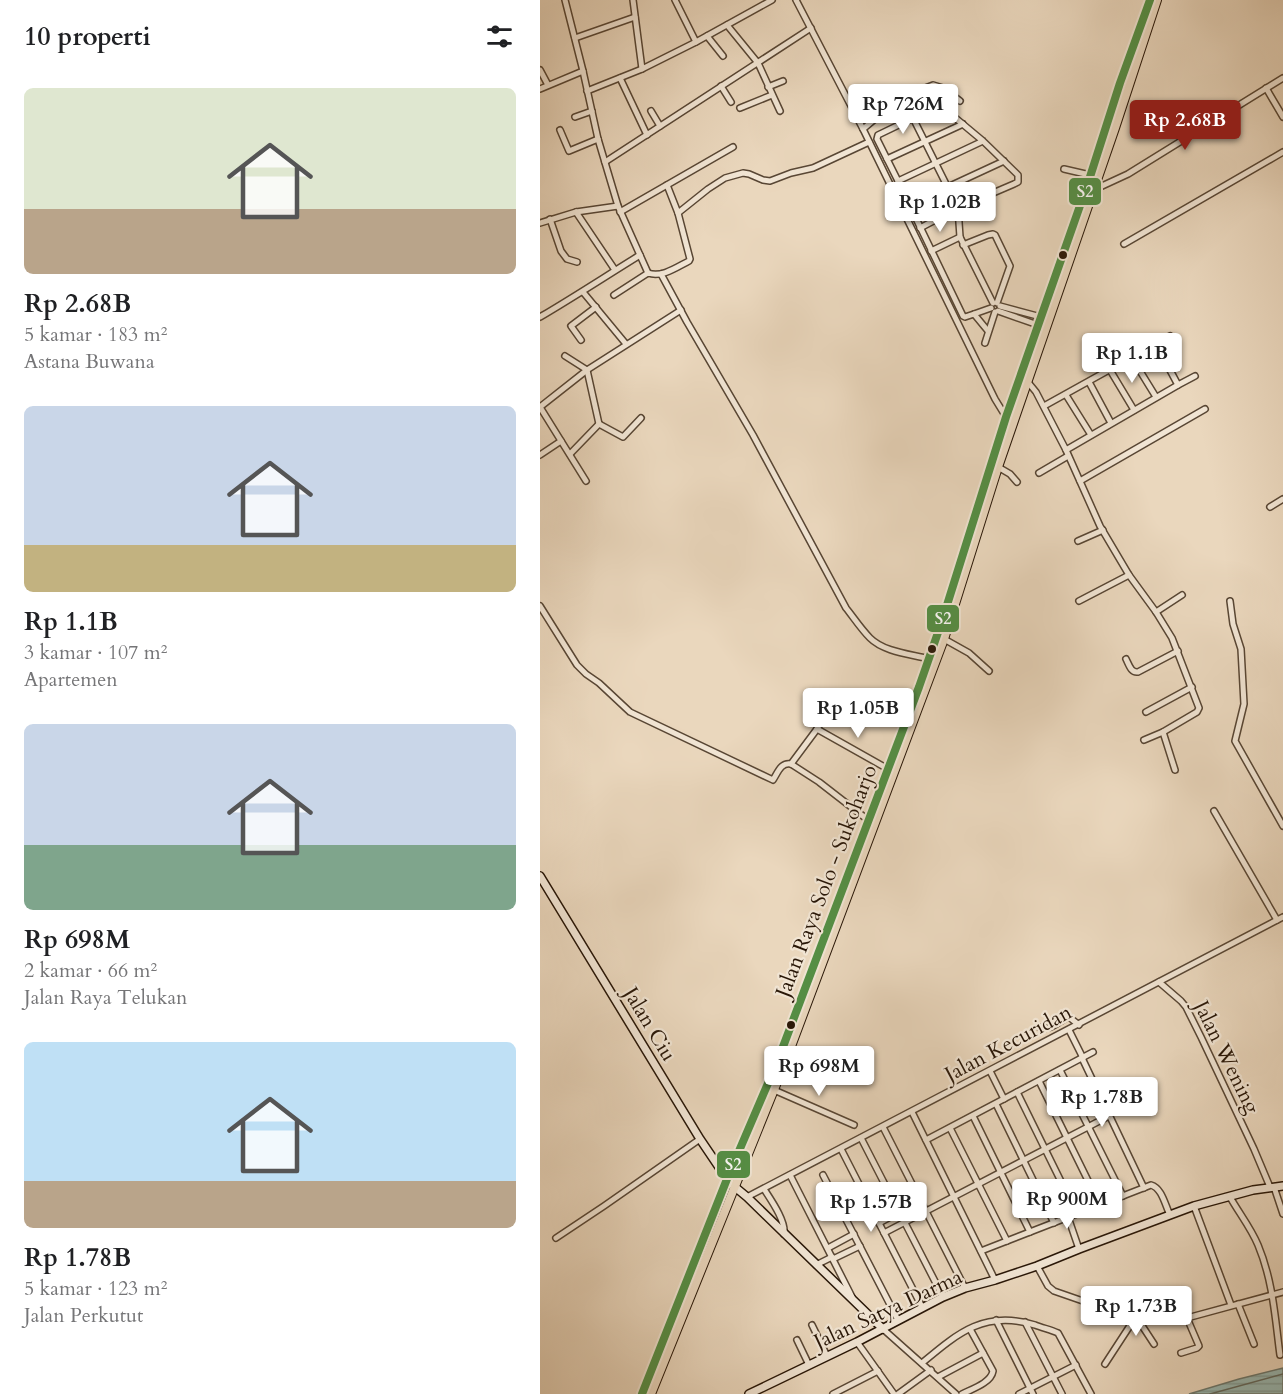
<!DOCTYPE html>
<html lang="id">
<head>
<meta charset="utf-8">
<style>
	body { margin:0; font-family:Cardo,serif; background:#f2f2f2; color:#202124; height:100vh; display:flex; flex-direction:column; font-size:22px; white-space:nowrap }
	* { box-sizing:border-box; margin:0 }
	p { font-size:20px; color:#757577 }
	.icon { flex:none; width:33px; height:33px; fill:none; stroke:currentColor; stroke-width:2; stroke-linecap:round; stroke-linejoin:round }
	.map { position:relative; flex:1; overflow:hidden }
	.drawer { display:flex; flex-direction:column; background:#fff; width:540px }
	.drawer>* { flex:none }
	.price { position:absolute; translate:-50% -51px; padding:0 14px; border-radius:6px; background:#fff; color:#222; font-size:20px; line-height:39px; filter:drop-shadow(0 2px 3px #0008) }
	.price::after { content:''; position:absolute; left:50%; top:36px; width:18px; height:14px; margin-left:-9px; background:inherit; clip-path:polygon(0 0,100% 0,50% 100%) }
	.price.current { background:#8f2418; color:#fff }
	ul { padding:0; list-style:none }
	li { display:grid; align-content:center; gap:12px; height:318px; padding:0 24px }
	li span { display:grid; place-items:center; height:186px; border-radius:9px; color:#555 }
	li>.icon { margin-inline-start:auto }
	span .icon { width:108px; height:108px; fill:#fffc; stroke-width:1 }
	li b { font-size:26px }
	h2 { display:flex; justify-content:space-between; align-items:center; height:72px; padding:0 24px; font-size:26px }
	main { display:flex; flex:1; min-height:0 }
	.map>svg:first-child { display:block }
	.water { fill:url(#water-rules); stroke:#6b786f; stroke-width:1.5 }
	.lines { fill:none; stroke-linecap:round; stroke-linejoin:round }
	.shore { stroke:#60685e; stroke-width:1.5 }
	.street-casing { stroke:#584634; stroke-width:8 }
	.secondary-casing { stroke:#281607; stroke-width:10 }
	.primary-casing { stroke:#281607; stroke-width:10 }
	.street { stroke:#f1e5d4; stroke-width:5 }
	.secondary { stroke:#f1e5d4; stroke-width:7 }
	.primary { stroke:#ead7bd; stroke-width:8 }
	.bus-1-casing { stroke:#f1e5d4; stroke-width:12 }
	.bus-1 { stroke:#548f45; stroke-width:8 }
	.bus-dot { fill:#281607; stroke:#f1e5d4; stroke-width:2 }
	.labels { text-anchor:middle; stroke-width:4.5; stroke-linejoin:round; paint-order:stroke }
	.street-label { font-size:21px; fill:#281607; stroke:#f1e5d4 }
	.line-badge { stroke:#f1e5d4; stroke-width:2 }
	.badge-label { font-size:16px; text-anchor:middle; font-weight:bold; fill:#fff }
</style>
</head>
<body>
<main>
<section class="drawer">
<h2>10 properti<svg class="icon" aria-label="filters" viewBox="0 0 24 24"><path d="M4 7h16M4 17h16"/><circle cx="9" cy="7" r="2"/><circle cx="15" cy="17" r="2"/></svg></h2>
<ul>
<li><span style="background:linear-gradient(#dfe7d0 65%,#b9a48a 0)"><svg class="icon" aria-label="home" viewBox="0 0 24 24"><path d="M3 11l9-7 9 7M6 9v11h12V9"/></svg></span><div><b>Rp 2.68B</b><p>5 kamar · 183 m²</p><p>Astana Buwana</p></div></li>
<li><span style="background:linear-gradient(#c9d6e8 75%,#c2b280 0)"><svg class="icon" aria-label="home" viewBox="0 0 24 24"><path d="M3 11l9-7 9 7M6 9v11h12V9"/></svg></span><div><b>Rp 1.1B</b><p>3 kamar · 107 m²</p><p>Apartemen</p></div></li>
<li><span style="background:linear-gradient(#c9d6e8 65%,#7fa58c 0)"><svg class="icon" aria-label="home" viewBox="0 0 24 24"><path d="M3 11l9-7 9 7M6 9v11h12V9"/></svg></span><div><b>Rp 698M</b><p>2 kamar · 66 m²</p><p>Jalan Raya Telukan</p></div></li>
<li><span style="background:linear-gradient(#bfe0f5 75%,#b9a48a 0)"><svg class="icon" aria-label="home" viewBox="0 0 24 24"><path d="M3 11l9-7 9 7M6 9v11h12V9"/></svg></span><div><b>Rp 1.78B</b><p>5 kamar · 123 m²</p><p>Jalan Perkutut</p></div></li>
</ul>
</section>
<div class="map">
<svg width="743" height="1394" viewBox="0 0 743 1394">
	<defs>
		<pattern id="water-rules" width="6" height="5" patternUnits="userSpaceOnUse" patternTransform="scale(1.5)"><rect width="6" height="5" fill="#98b9b4"/><path d="M0 2.5h6" fill="none" stroke="#839e99"/></pattern>
	</defs>
	<rect width="100%" height="100%" fill="#ead7bd"/>
	<filter id="stains"><feTurbulence type="fractalNoise" baseFrequency=".00333" numOctaves="4"/><feColorMatrix values="0 0 0 0 .2 0 0 0 0 .09 0 0 0 0 .02 0 0 0 .5 -.17"/></filter>
	<radialGradient id="worn" r=".72"><stop offset=".6" stop-color="#630" stop-opacity="0"/><stop offset="1" stop-color="#630" stop-opacity=".3"/></radialGradient>
	<path class="water" d="M743 1368V1394H649L699 1379Z"/>
	<g class="lines">
		<path class="shore" d="M670 1394 743 1374"/>
		<g class="street-casing">
			<g id="street">
				<path d="M25 0 43 71 58 139 78 206 108 273"/>
				<path d="M93 0 102 69"/>
				<path d="M135 0 156 42"/>
				<path d="M256 0 323 129 455 399 466 417 474 423"/>
				<path d="M187 25 218 63 240 111"/>
				<path d="M167 36 183 56"/>
				<path d="M35 38 95 17"/>
				<path d="M0 70 8 85"/>
				<path d="M80 78 107 135"/>
				<path d="M181 86 191 102"/>
				<path d="M228 87 243 81"/>
				<path d="M726 88 743 117"/>
				<path d="M0 89 43 71"/>
				<path d="M47 91 102 69 156 42 232 0"/>
				<path d="M200 108 232 95"/>
				<path d="M111 111 120 126"/>
				<path d="M35 117 52 111"/>
				<path d="M373 118 418 208 420 237 453 303"/>
				<path d="M323 129C344 111 367 94 393 85L403 88 420 101"/>
				<path d="M20 130 29 151 58 139"/>
				<path d="M347 159 423 124"/>
				<path d="M65 162 271 28"/>
				<path d="M524 169 550 175"/>
				<path d="M358 181 423 316 425 317 434 314"/>
				<path d="M127 185 138 213"/>
				<path d="M554 188 562 186 588 174 743 78"/>
				<path d="M369 205 464 161"/>
				<path d="M36 212 75 270"/>
				<path d="M80 212 193 147"/>
				<path d="M10 219 21 251 27 259 37 262"/>
				<path d="M0 223 36 212 78 206"/>
				<path d="M380 228 418 208 474 184 478 182V175L443 141 401 106 396 107 338 135 337 139 358 181 443 141"/>
				<path d="M584 244 743 152"/>
				<path d="M423 245 448 235 453 234 455 235 470 266 457 303"/>
				<path d="M391 251 420 237"/>
				<path d="M121 274 147 322 213 435 306 608C314 618 321 629 330 638 344 652 370 654 389 659"/>
				<path d="M43 292 86 344"/>
				<path d="M74 295 108 273C122 278 137 267 149 261L150 259 138 213 168 189 185 178 203 173 209 174 223 180 230 181 251 173 273 168 329 142"/>
				<path d="M460 306 501 317"/>
				<path d="M458 311 498 325"/>
				<path d="M0 317C34 297 66 276 100 255"/>
				<path d="M448 331 434 314 451 308"/>
				<path d="M41 340 31 326 56 307"/>
				<path d="M445 343 455 312"/>
				<path d="M25 356 47 370 59 424"/>
				<path d="M592 358 616 397"/>
				<path d="M570 370 594 410"/>
				<path d="M487 381 496 392 526 450 560 526 589 575 616 612 632 638 659 708 657 712 623 732 604 740"/>
				<path d="M549 382 571 423"/>
				<path d="M638 385 655 376"/>
				<path d="M526 395 551 435"/>
				<path d="M504 406 630 336"/>
				<path d="M0 407 47 370 141 310"/>
				<path d="M0 407 46 481"/>
				<path d="M59 424 83 437 101 418"/>
				<path d="M526 450 638 385 616 344"/>
				<path d="M30 454 59 424"/>
				<path d="M0 455 21 441"/>
				<path d="M458 467 470 474 477 482"/>
				<path d="M499 473 528 456"/>
				<path d="M540 481 665 409"/>
				<path d="M730 507 743 499"/>
				<path d="M538 541 563 530"/>
				<path d="M539 601 589 575"/>
				<path d="M690 601 693 624 701 649 704 704 695 741 743 826"/>
				<path d="M0 606 37 665 46 674 59 683 90 712 233 780C238 772 241 762 251 764L279 782 328 820"/>
				<path d="M616 612 642 595"/>
				<path d="M404 639 429 653 449 671"/>
				<path d="M586 659C589 665 591 673 598 672L638 651"/>
				<path d="M606 712 652 687"/>
				<path d="M277 729 348 769"/>
				<path d="M623 732 635 770"/>
				<path d="M251 764 277 729 290 706"/>
				<path d="M674 811 737 920"/>
				<path d="M619 982 641 1001 646 1007 661 1037 714 1149 730 1187"/>
				<path d="M499 1027C511 1032 518 1021 529 1017L539 1025"/>
				<path d="M529 1030 543 1058"/>
				<path d="M542 1058 604 1188"/>
				<path d="M520 1070 583 1196"/>
				<path d="M450 1071 464 1099"/>
				<path d="M499 1081 560 1205"/>
				<path d="M234 1090 314 1125"/>
				<path d="M477 1092 537 1214"/>
				<path d="M456 1104 514 1223"/>
				<path d="M372 1112 455 1280"/>
				<path d="M433 1116 490 1232"/>
				<path d="M343 1127 425 1288"/>
				<path d="M410 1128 467 1241"/>
				<path d="M321 1138 359 1212"/>
				<path d="M386 1140 553 1052"/>
				<path d="M301 1149 382 1307"/>
				<path d="M250 1175 312 1297"/>
				<path d="M283 1175 358 1320"/>
				<path d="M734 1187 743 1214"/>
				<path d="M224 1189C231 1200 246 1221 244 1234"/>
				<path d="M207 1197 743 917"/>
				<path d="M690 1197C699 1213 711 1228 718 1245 733 1281 735 1317 740 1355"/>
				<path d="M654 1206 691 1305"/>
				<path d="M528 1217 539 1249"/>
				<path d="M339 1223 380 1201"/>
				<path d="M365 1223 403 1297"/>
				<path d="M344 1233 569 1116"/>
				<path d="M16 1238 64 1206 160 1139"/>
				<path d="M288 1248 314 1234"/>
				<path d="M441 1251 611 1185C622 1188 625 1205 630 1215"/>
				<path d="M293 1259 320 1246"/>
				<path d="M276 1265 292 1257"/>
				<path d="M497 1266 508 1286 514 1291 592 1318H597L641 1309 647 1318 743 1292"/>
				<path d="M698 1304 714 1344"/>
				<path d="M597 1318 614 1344"/>
				<path d="M456 1320 493 1394"/>
				<path d="M485 1322 522 1394"/>
				<path d="M272 1325 287 1356"/>
				<path d="M343 1329 416 1394"/>
				<path d="M257 1340 269 1365"/>
				<path d="M317 1342 354 1394"/>
				<path d="M641 1353 657 1348 659 1346 647 1318"/>
				<path d="M382 1363C419 1332 445 1310 495 1325 503 1328 511 1330 518 1333L551 1394"/>
				<path d="M565 1364 595 1318"/>
				<path d="M398 1377 443 1353"/>
				<path d="M293 1394 338 1371"/>
				<path d="M358 1394 391 1370"/>
				<path d="M422 1394C432 1389 451 1383 453 1371L430 1329"/>
				<path d="M479 1394 536 1365"/>
			</g>
		</g>
		<g class="secondary-casing">
			<g id="secondary">
				<path d="M0 876 160 1139 187 1179 195 1187 207 1197 343 1329"/>
				<path d="M209 1394 317 1342 403 1297 425 1288 455 1280 497 1266 539 1249 654 1206 713 1190 743 1186"/>
			</g>
		</g>
		<g class="primary-casing">
			<g id="primary">
				<path d="M102 1394 187 1179 200 1151 238 1060 379 687 402 621 466 417 549 180 580 83 610 0"/>
				<path d="M111 1394 244 1065 404 639 458 467 575 128 617 0"/>
			</g>
		</g>
		<use href="#street" class="street"/>
		<use href="#secondary" class="secondary"/>
		<use href="#primary" class="primary"/>
		<g class="bus-1-casing">
			<path id="bus-1" d="M102 1394 187 1179 238 1060 379 687 402 621 466 417 549 180 580 83 610 0"/>
		</g>
		<use href="#bus-1" class="bus-1"/>
	</g>
	<g class="bus-dot">
		<circle cx="523" cy="255" r="5"/>
		<circle cx="392" cy="649" r="5"/>
		<circle cx="251" cy="1025" r="5"/>
	</g>
	<g class="labels">
		<g class="street-label">
			<text transform="translate(286 881) rotate(-69)" y="7">Jalan Raya Solo - Sukoharjo</text>
			<text transform="translate(110 1024) rotate(59)" y="7">Jalan Ciu</text>
			<text transform="translate(468 1043) rotate(-28)" y="7">Jalan Kecuridan</text>
			<text transform="translate(687 1057) rotate(64)" y="7">Jalan Wening</text>
			<text transform="translate(348 1309) rotate(-25)" y="7">Jalan Satya Darma</text>
		</g>
	</g>
	<g class="line-badge">
		<rect x="528" y="177" width="34" height="29" rx="6" fill="#548f45"/>
		<rect x="386" y="604" width="34" height="29" rx="6" fill="#548f45"/>
		<rect x="176" y="1150" width="35" height="29" rx="6" fill="#548f45"/>
	</g>
	<g class="badge-label">
		<text x="545" y="197">S2</text>
		<text x="403" y="624">S2</text>
		<text x="193" y="1170">S2</text>
	</g>
	<rect width="100%" height="100%" filter="url(#stains)"/>
	<rect width="100%" height="100%" fill="url(#worn)"/>
</svg>
<b class="price" style="left:363px;top:135px">Rp 726M</b>
<b class="price current" style="left:645px;top:151px">Rp 2.68B</b>
<b class="price" style="left:400px;top:233px">Rp 1.02B</b>
<b class="price" style="left:592px;top:384px">Rp 1.1B</b>
<b class="price" style="left:318px;top:739px">Rp 1.05B</b>
<b class="price" style="left:279px;top:1097px">Rp 698M</b>
<b class="price" style="left:562px;top:1128px">Rp 1.78B</b>
<b class="price" style="left:527px;top:1230px">Rp 900M</b>
<b class="price" style="left:331px;top:1233px">Rp 1.57B</b>
<b class="price" style="left:596px;top:1337px">Rp 1.73B</b>
</div>
</main>
</body>
</html>
